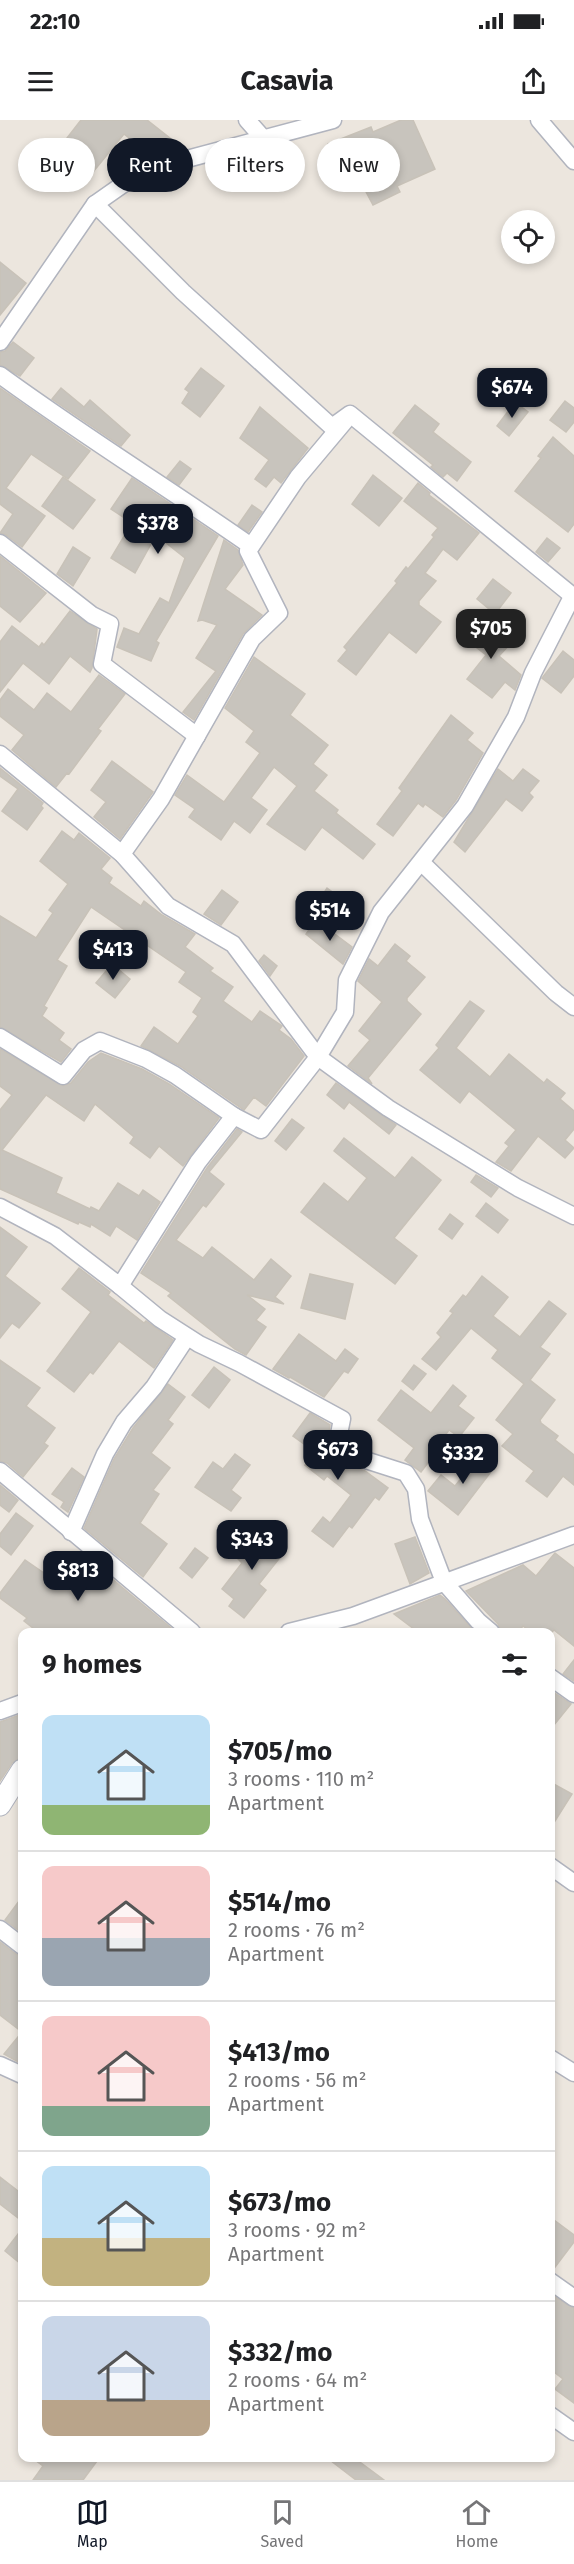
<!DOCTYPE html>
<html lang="en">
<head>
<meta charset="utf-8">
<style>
	body { margin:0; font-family:"Fira Sans",sans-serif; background:#f2f2f2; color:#202124; height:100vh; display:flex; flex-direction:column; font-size:22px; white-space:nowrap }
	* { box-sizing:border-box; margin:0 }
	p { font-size:20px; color:#757577 }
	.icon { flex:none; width:33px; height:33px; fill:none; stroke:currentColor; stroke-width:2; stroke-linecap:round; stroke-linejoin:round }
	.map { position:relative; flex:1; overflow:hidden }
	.drawer { position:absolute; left:18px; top:1508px; width:537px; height:834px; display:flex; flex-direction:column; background:#fff; border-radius:12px; box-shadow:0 3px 9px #0003 }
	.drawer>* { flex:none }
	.banner { position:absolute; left:18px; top:18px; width:538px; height:54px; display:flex; gap:12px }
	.controls { position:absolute; left:501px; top:90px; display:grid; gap:12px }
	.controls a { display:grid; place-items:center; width:54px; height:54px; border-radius:50%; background:#fff; box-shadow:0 3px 9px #0003; font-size:30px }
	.price { position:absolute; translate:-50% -51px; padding:0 14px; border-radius:12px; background:#111827; color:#fff; font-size:20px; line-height:39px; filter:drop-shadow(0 2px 3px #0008) }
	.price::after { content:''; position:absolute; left:50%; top:36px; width:18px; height:14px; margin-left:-9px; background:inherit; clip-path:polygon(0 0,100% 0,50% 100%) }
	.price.current { background:#222; color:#fff }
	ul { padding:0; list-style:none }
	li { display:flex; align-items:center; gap:18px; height:150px; padding:0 24px }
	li+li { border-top:2px solid #e0e0e0 }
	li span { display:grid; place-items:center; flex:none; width:168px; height:120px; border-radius:12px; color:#555 }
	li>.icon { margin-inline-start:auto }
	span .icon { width:72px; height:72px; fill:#fffc; stroke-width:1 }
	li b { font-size:26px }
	h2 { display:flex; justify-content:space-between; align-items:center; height:72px; padding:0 24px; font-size:26px }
	.chip { padding:0 21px; border-radius:27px; background:#fff; box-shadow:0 3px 9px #0003; font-size:21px; line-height:54px }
	.chip.current { background:#111827; color:#fff }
	.status { display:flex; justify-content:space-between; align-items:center; height:42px; padding:0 30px; background:#fff; direction:ltr }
	.status svg { height:16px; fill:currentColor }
	header { display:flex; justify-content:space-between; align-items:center; height:78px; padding:0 24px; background:#fff; font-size:27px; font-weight:700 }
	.dock { display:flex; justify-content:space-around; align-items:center; height:84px; border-top:2px solid #e0e0e0; background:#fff; font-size:16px; color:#757577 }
	.dock a { display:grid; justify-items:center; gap:3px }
	.dock .current { color:#111827 }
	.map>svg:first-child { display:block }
	.building { fill:#c8c4bd; stroke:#c8c2b8; stroke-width:1.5 }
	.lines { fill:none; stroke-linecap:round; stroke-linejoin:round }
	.minor-casing { stroke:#b1b4be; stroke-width:19 }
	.tertiary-casing { stroke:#b1b4be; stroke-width:23 }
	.minor { stroke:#fff; stroke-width:16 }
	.tertiary { stroke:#fff; stroke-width:21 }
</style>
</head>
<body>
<div class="status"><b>22:10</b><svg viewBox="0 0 49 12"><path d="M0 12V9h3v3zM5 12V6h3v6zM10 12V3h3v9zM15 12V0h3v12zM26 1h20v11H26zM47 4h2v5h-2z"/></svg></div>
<header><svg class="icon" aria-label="menu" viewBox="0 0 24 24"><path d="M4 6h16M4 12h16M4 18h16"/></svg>Casavia<svg class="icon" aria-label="share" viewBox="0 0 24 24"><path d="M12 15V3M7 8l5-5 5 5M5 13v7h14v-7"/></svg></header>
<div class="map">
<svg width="574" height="2360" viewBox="0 0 574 2360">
	<rect width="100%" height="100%" fill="#ece6de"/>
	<g class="building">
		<path d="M81 0H147L170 18 153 37 124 14 89 57 57 31Z"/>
		<path d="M401 0H413L435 49 397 66 400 72 373 85 365 70 362 71 349 41 336 46 328 24 371 7 373 12Z"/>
		<path d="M0 142 26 163 0 195Z"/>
		<path d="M13 222 34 238 20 256 0 245V232L5 231Z"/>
		<path d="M201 248 224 266 200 297 182 283 189 272 185 269Z"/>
		<path d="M0 268 90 331 68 359 31 334 6 368 45 396 22 427 6 415 0 413 13 394 0 384Z"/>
		<path d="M61 268 84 287 90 280 130 315 121 326 52 279Z"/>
		<path d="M565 281 574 288V302L566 312 550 300Z"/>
		<path d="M515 282 528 292 509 316 497 306Z"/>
		<path d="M415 285 439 304 433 312 471 342 457 361 447 353 443 357 431 347 433 345 393 313Z"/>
		<path d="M260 287 308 328 281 363 274 357 266 367 255 359 269 340 240 318Z"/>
		<path d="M553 317 574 336V404L568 412 515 371 541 338 538 336Z"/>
		<path d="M180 341 191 349 179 365 167 357Z"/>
		<path d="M373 355 402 378 379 406 352 384Z"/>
		<path d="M63 357 95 380 73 409 42 386Z"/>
		<path d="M132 358 218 416 156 521 159 523 151 541 117 527 124 508 139 514 160 478 169 483 185 438 156 415 135 453 111 438 132 403 111 389Z"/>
		<path d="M418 363 430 373 429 375 479 413 457 440 443 429 425 453 436 461 419 481V485L441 502 416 533 389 512 356 555 338 541 347 530 344 527 397 463 395 461 406 447 408 449 434 417 432 415 438 408 404 381Z"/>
		<path d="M252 385 262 392 248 412 238 405Z"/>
		<path d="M547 418 560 428 548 442 536 432Z"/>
		<path d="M224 420 238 430 243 445 225 469 262 495 243 514 194 600 183 592 216 551 196 538 217 505 202 500 198 501Z"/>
		<path d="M73 427 90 438 73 466 57 454Z"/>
		<path d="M0 436 46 473 20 502 0 486Z"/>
		<path d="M493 459 511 473 495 494 477 479Z"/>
		<path d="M70 491 97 509 92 548 90 552 70 536 49 564 23 543 0 572V522L12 506 39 527 42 523 44 525Z"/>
		<path d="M478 497 511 523 499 536 521 555 515 570 505 562 492 578 467 559 486 535 463 517Z"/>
		<path d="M563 531 574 540V556L561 573 542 558Z"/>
		<path d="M254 537 305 574 290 595 328 625 313 644 327 655 314 671 338 690 336 693 375 724 363 739 322 707 305 730 267 704 297 666 274 647 251 678 267 690 250 713 234 701 221 720 189 697 195 689 175 675 187 655 224 682 260 633 246 622 254 611 225 588Z"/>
		<path d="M99 555 125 574 98 609 101 611 69 654 67 653 56 667 12 630 24 615 0 596V580L8 569 34 590 47 573 71 592Z"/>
		<path d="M451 595 473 613 467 620 483 633 456 680 443 697 425 684 423 687 418 683 393 716 377 704 402 671 399 668Z"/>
		<path d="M112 641 153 672 120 719 94 697 106 682 91 670Z"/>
		<path d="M0 648 43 683 41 686 43 688 27 710 2 691 18 669 0 656Z"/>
		<path d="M498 649 513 661 523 649 539 661 529 673 533 677 522 691 506 679 465 732 454 722Z"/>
		<path d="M62 711 74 720 79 713 110 738 101 749 112 758 109 763 141 786 144 781 162 795 195 814 185 827 213 848 210 851 233 867 223 881 252 902 260 891 282 906 279 910 291 919 304 936 266 986 254 977 244 990 180 946 141 926 154 907 178 924 198 896 193 892 202 878 179 862 186 852 91 787 57 840 67 846 44 886 47 888 42 896 64 913 59 920 71 929 61 942 0 907V796L36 818 53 793 49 790 68 764 40 741Z"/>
		<path d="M327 768 346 782 336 795 318 782Z"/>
		<path d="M222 770 238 782 221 805 204 794Z"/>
		<path d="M316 800 352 827 343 844 306 814Z"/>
		<path d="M395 824 410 836 406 841 425 857 407 878V881L421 894 368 958 372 964 348 946 370 920 359 911 382 882 358 861 369 839 378 846Z"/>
		<path d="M264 835 277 846 270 856 259 841Z"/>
		<path d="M112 844 130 859 115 878 96 863Z"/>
		<path d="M470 881 484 891 456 928 490 957 509 934 544 963 547 959 565 973 560 979 574 991V1009L565 1020 574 1028 565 1038 538 1016 511 1051 496 1042 509 1026 505 1023 516 1010 469 971 460 983 420 950 439 928 436 925Z"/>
		<path d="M0 929 63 966 71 963 88 942 101 933 142 949 169 964 219 998 183 1046 159 1026 150 1038 130 1023 134 1017 95 984 84 1001 46 975 2 1030 62 1058 56 1073 90 1089 91 1087 99 1091 118 1063 139 1076 143 1070 160 1082 137 1120 116 1106 110 1116 91 1104 90 1107 79 1102 78 1104 0 1069V990L12 975 0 966Z"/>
		<path d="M336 963 396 1005 389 1014 349 982 344 989 327 975Z"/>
		<path d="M292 999 304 1008 286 1030 275 1021Z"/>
		<path d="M237 1009 242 1012 209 1052 224 1064 206 1087 203 1085 176 1120 203 1138 212 1127 254 1160 271 1139 291 1156 275 1177 284 1184 247 1175 265 1189 256 1200 266 1207 246 1235 235 1229 168 1176 171 1173 141 1153 207 1048Z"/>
		<path d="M344 1018 395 1058 412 1037 441 1060 394 1118 417 1136 395 1164 301 1092 324 1063 348 1082 367 1058 334 1031Z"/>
		<path d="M476 1055 498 1068 491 1077 471 1062Z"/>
		<path d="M486 1083 508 1100 498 1113 476 1096Z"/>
		<path d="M450 1094 463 1104 452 1119 439 1109Z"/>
		<path d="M0 1107 27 1127 5 1156 40 1183 19 1208 12 1203 0 1218Z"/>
		<path d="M79 1148 110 1172 108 1175 144 1203 146 1201 173 1220 154 1248 119 1221 93 1254 90 1252 74 1272 47 1251 91 1192 62 1169Z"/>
		<path d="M310 1154 353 1164 345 1199 301 1188Z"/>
		<path d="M482 1156 508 1177 493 1196 520 1217 549 1181 566 1194 540 1227 550 1234 530 1260 555 1280 540 1300 541 1303 558 1316 555 1320 574 1335V1365L563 1356 547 1377 526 1361 534 1351 502 1326 513 1314 496 1300 524 1264 492 1238 498 1230 471 1208 436 1250 422 1239 441 1217 437 1213 453 1193 450 1191 463 1175 466 1177Z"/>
		<path d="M299 1214 336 1241 345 1229 358 1239 348 1253 344 1251 324 1277 290 1257 289 1258 273 1249Z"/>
		<path d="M0 1240 40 1268 26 1286 55 1308 44 1323 48 1326 23 1357 7 1343 0 1341Z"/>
		<path d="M414 1245 426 1254 413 1270 402 1261Z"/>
		<path d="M214 1247 230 1260 209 1288 192 1275Z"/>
		<path d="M168 1264 185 1277 168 1300 173 1304 151 1333 170 1348 153 1370 159 1374 140 1403 167 1424 143 1457 84 1408 114 1339 133 1308Z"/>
		<path d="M453 1265 466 1276 458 1286 474 1298 459 1317 449 1310 428 1338 430 1340 421 1352 405 1340 414 1328 378 1300 401 1270 431 1293Z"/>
		<path d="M310 1293 330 1305 328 1317 319 1328 344 1348 346 1344 365 1351 388 1368 379 1380 375 1377 352 1408 349 1406 333 1427 312 1411 323 1397 330 1403 351 1375 327 1356 324 1360 305 1345 315 1332 293 1316Z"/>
		<path d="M482 1332 497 1344 458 1395 428 1371 441 1355 455 1366Z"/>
		<path d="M235 1334 250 1345 231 1370 241 1378 231 1391 195 1367 213 1342 223 1349Z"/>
		<path d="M72 1348 84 1357 68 1392 61 1387 64 1382 52 1374Z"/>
		<path d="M0 1365 18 1380 9 1392 0 1385Z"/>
		<path d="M16 1393 33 1406 11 1435 0 1426V1414Z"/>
		<path d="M256 1407 286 1430 259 1464 266 1470 244 1498 229 1486 234 1479 222 1469 242 1443 236 1437Z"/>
		<path d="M415 1417 429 1453 410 1464 395 1424Z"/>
		<path d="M195 1428 208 1438 192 1458 180 1448Z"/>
		<path d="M555 1433 574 1448V1526L554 1510 552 1512H531L523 1506 518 1512H501L498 1504 466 1471 523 1445 536 1456Z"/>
		<path d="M83 1434 130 1474 176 1512H38L24 1501 27 1498 0 1478V1473L25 1440 60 1464Z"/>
		<path d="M440 1475 445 1479 475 1512H418L394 1494Z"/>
		<path d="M574 1540V1561L563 1554Z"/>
		<path d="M550 1570 571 1584 550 1610Z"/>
		<path d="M22 1594V1637L12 1643 0 1661V1602Z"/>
		<path d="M550 1662 572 1674 550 1709Z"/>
		<path d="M22 1777V1813L5 1800Z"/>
		<path d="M0 1822 16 1834 22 1836V1944L4 1934 22 1912 0 1895Z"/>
		<path d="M0 2057 22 2074V2101L0 2084Z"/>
		<path d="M550 2097 574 2115V2122L552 2151Z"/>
		<path d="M22 2109V2145L5 2131Z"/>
		<path d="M550 2174 574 2188V2283L555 2269 563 2259 550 2249Z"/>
		<path d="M31 2337H100L83 2360H33L43 2346Z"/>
		<path d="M326 2337H353L384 2360H356Z"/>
	</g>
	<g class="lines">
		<g class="minor-casing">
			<g id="minor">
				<path d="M247 0 263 18"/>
				<path d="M539 0 574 41"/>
				<path d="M95 84 183 172 332 307 350 294 574 477"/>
				<path d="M0 222 95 84 142 51 333 0"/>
				<path d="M0 255C82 315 168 368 251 426"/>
				<path d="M0 423 92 495 110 504 102 544 197 616"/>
				<path d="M0 634 122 734 168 786 233 824 318 937 388 988 518 1068 574 1096"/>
				<path d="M122 734 161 679 252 519 279 493 248 431 298 357 345 301"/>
				<path d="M422 743 556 873 574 887"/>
				<path d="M0 917 63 956 84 930 100 921 146 939 175 955 234 996"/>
				<path d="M0 1087 55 1116 120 1166 198 1042 234 996 261 1010 318 937 345 892 347 860 381 792 465 686 516 597 533 553 573 475"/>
				<path d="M120 1166 160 1199 199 1224 239 1243 342 1299 337 1324 353 1336 406 1353 416 1369 420 1399 444 1462 478 1501 491 1512"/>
				<path d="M0 1351 192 1512"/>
				<path d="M71 1412 105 1334 124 1302 154 1267 187 1217"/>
				<path d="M289 1512 353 1496 574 1415"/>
				<path d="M550 1557 574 1574"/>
				<path d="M0 1591 22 1583"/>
				<path d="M550 1746 574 1763"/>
				<path d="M0 1809 22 1826"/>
				<path d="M550 1938 574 1953"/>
				<path d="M0 1945 22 1955"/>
				<path d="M550 2161 574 2178"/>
				<path d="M550 2295 574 2312"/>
			</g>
		</g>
		<g class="tertiary-casing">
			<path id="tertiary" d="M0 1685 22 1650"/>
		</g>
		<use href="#minor" class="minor"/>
		<use href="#tertiary" class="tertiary"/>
	</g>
</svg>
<div class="controls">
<a><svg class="icon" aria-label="locate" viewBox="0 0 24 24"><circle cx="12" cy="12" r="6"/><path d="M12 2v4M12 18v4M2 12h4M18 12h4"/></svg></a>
</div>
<b class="price" style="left:512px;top:299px">$674</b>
<b class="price" style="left:158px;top:435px">$378</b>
<b class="price current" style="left:491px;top:540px">$705</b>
<b class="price" style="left:330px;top:822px">$514</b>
<b class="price" style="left:113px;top:861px">$413</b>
<b class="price" style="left:338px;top:1361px">$673</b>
<b class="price" style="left:463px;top:1365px">$332</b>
<b class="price" style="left:252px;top:1451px">$343</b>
<b class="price" style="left:78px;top:1482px">$813</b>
<div class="banner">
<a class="chip">Buy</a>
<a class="chip current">Rent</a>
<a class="chip">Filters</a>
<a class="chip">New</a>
</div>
<section class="drawer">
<h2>9 homes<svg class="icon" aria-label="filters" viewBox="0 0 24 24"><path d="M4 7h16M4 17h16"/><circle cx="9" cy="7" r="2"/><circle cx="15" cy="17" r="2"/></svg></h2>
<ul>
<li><span style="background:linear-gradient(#bfe0f5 75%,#8fb573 0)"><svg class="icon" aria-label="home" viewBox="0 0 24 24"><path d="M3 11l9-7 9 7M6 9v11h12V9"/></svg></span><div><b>$705/mo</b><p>3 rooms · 110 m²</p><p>Apartment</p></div></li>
<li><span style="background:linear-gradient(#f6c9c9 60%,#9aa5b1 0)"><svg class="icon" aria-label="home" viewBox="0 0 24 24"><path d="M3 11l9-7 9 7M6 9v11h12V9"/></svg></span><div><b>$514/mo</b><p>2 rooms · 76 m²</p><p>Apartment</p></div></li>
<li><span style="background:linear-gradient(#f6c9c9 75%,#7fa58c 0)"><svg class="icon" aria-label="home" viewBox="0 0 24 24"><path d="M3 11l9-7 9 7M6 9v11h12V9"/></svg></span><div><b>$413/mo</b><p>2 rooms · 56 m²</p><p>Apartment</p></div></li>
<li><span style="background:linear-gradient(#bfe0f5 60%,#c2b280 0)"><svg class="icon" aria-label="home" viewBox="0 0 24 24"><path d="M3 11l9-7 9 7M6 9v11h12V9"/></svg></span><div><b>$673/mo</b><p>3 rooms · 92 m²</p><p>Apartment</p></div></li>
<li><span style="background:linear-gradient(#c9d6e8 70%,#b9a48a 0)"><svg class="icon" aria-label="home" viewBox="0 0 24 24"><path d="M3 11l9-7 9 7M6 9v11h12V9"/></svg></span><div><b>$332/mo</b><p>2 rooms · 64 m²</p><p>Apartment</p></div></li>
</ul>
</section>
</div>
<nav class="dock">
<a class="current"><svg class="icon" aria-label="map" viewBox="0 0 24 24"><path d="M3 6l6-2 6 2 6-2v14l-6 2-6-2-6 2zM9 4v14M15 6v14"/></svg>Map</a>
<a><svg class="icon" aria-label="saved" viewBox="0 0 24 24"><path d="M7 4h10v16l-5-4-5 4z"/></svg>Saved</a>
<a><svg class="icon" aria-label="home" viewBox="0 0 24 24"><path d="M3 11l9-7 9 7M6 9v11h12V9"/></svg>Home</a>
</nav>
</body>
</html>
